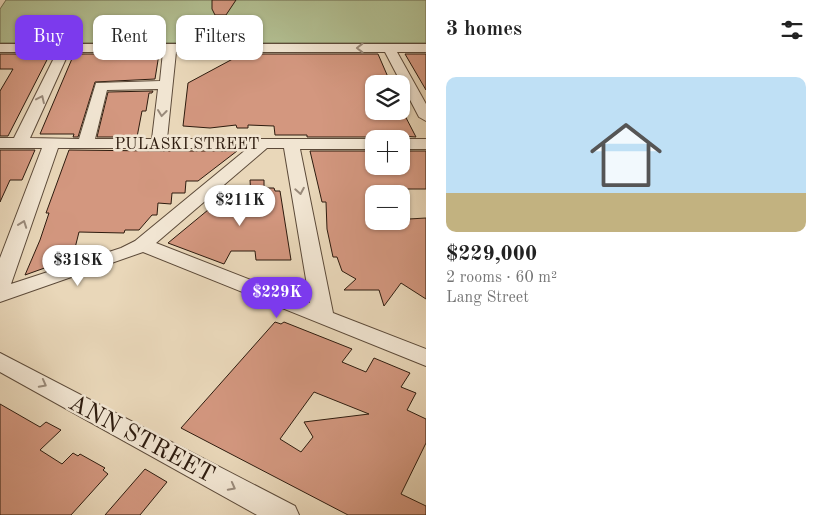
<!DOCTYPE html>
<html lang="en">
<head>
<meta charset="utf-8">
<style>
	body { margin:0; font-family:"Old Standard TT",serif; background:#f6f6f6; color:#222; height:100vh; display:flex; flex-direction:column; font-size:19px; white-space:nowrap }
	* { box-sizing:border-box; margin:0 }
	p { font-size:16px; color:#767676 }
	.icon { flex:none; width:28px; height:28px; fill:none; stroke:currentColor; stroke-width:2; stroke-linecap:round; stroke-linejoin:round }
	.map { position:relative; flex:1; overflow:hidden }
	.details { display:flex; flex-direction:column; background:#fff; width:400px }
	.details>* { flex:none }
	.banner { position:absolute; left:15px; top:15px; width:335px; height:45px; display:flex; gap:10px }
	.controls { position:absolute; left:365px; top:75px; display:grid; gap:10px }
	.controls a { display:grid; place-items:center; width:45px; height:45px; border-radius:10px; background:#fff; box-shadow:0 1px 4px #0004; font-size:25px }
	.price { position:absolute; translate:-50% -42px; padding:0 11px; border-radius:18px; background:#fff; color:#222; font-size:16px; line-height:32px; filter:drop-shadow(0 1px 2px #0008) }
	.price::after { content:''; position:absolute; left:50%; top:30px; width:15px; height:11px; margin-left:-8px; background:inherit; clip-path:polygon(0 0,100% 0,50% 100%) }
	.price.on { background:#7c3aed; color:#fff }
	ul { padding:0; list-style:none }
	li { display:grid; align-content:center; gap:10px; height:265px; padding:0 20px }
	li+li { border-top:1px solid #e0e0e0 }
	li span { display:grid; place-items:center; height:155px; border-radius:10px; color:#555 }
	li>.icon { margin-inline-start:auto }
	span .icon { width:90px; height:90px; fill:#fffc; stroke-width:1 }
	li b { font-size:21px }
	h2 { display:flex; justify-content:space-between; align-items:center; height:60px; padding:0 20px; font-size:21px }
	.pill { padding:0 18px; border-radius:10px; background:#fff; box-shadow:0 1px 4px #0004; font-size:18px; line-height:45px }
	.pill.on { background:#7c3aed; color:#fff }
	main { display:flex; flex:1; min-height:0 }
	.map>svg:first-child { display:block }
	.green { fill:#b2bf92; stroke:#706d50 }
	.building { fill:#d3977f; stroke:#2d1b0e; fill-rule:evenodd }
	.lines { fill:none; stroke-linecap:round; stroke-linejoin:round }
	.minor-casing { stroke:#5c4a39; stroke-width:2 }
	.minor { fill:#f1e5d2; fill-rule:evenodd }
	.oneway { stroke:#998a7a }
	.labels { text-anchor:middle; stroke-width:5; stroke-linejoin:round; paint-order:stroke }
	.far-street-label { font-size:16px; fill:#2d1b0e; stroke:#f1e5d2 }
	.near-street-label { font-size:24px; fill:#2d1b0e; stroke:#f1e5d2 }
</style>
</head>
<body>
<main>
<div class="map">
<svg width="426" height="515" viewBox="0 0 426 515">
	<rect width="100%" height="100%" fill="#e9d7b9"/>
	<filter id="stains"><feTurbulence type="fractalNoise" baseFrequency=".004" numOctaves="4"/><feColorMatrix values="0 0 0 0 .2 0 0 0 0 .09 0 0 0 0 .02 0 0 0 .5 -.17"/></filter>
	<radialGradient id="worn" r=".72"><stop offset=".6" stop-color="#630" stop-opacity="0"/><stop offset="1" stop-color="#630" stop-opacity=".3"/></radialGradient>
	<path class="green" d="M6 0H426V43H0V9Z"/>
	<g class="building">
		<path d="M212 0H236L226 15H215L212 9Z"/>
		<path d="M0 54H50L8 136H0V91L13 69H0Z"/>
		<path d="M74 54H159L155 79 95 82 78 137H73L74 134H40Z"/>
		<path d="M242 54H378L391 84H374V111H401V108L416 137 374 134V137H307V135H275L274 126 248 125V128H237L236 125 210 128 183 126 188 83Z"/>
		<path d="M405 54H426V90Z"/>
		<path d="M153 91 152 93H149L146 111H142L137 137H97L108 92Z"/>
		<path d="M0 150H35L22 180H10L0 202Z"/>
		<path d="M69 150 156 151H237L198 181H186L185 193H172L171 204 158 203 157 215H152L139 230H125L124 233 79 232 75 248 59 249 53 265 25 275 40 240 49 213H46Z"/>
		<path d="M310 151H374V166H401V151H426V189H382L384 194H374V221L426 218V299L401 283 384 306 379 290H344L356 279 342 271 337 257H333L327 229 326 202H322Z"/>
		<path d="M250 180H264V188H274L275 191H280L291 260H256L255 251H231L224 264 168 243 231 191 251 197Z"/>
		<path d="M275 322 281 324 284 322 352 349 342 362 366 372 374 358 410 373 401 387 416 393 407 410 426 419V443L401 494 426 506V515H348L181 428ZM314 392 369 414 304 422 313 437 301 452 280 439Z"/>
		<path d="M0 404 40 427 46 422 61 430 40 450 62 464 73 453 78 456 80 454 105 468 103 470 108 474 71 515H0Z"/>
		<path d="M145 469 167 482 140 515H105Z"/>
	</g>
	<g class="lines">
		<g class="minor-casing">
			<g id="minor">
				<path d="M0 44H426V52H397L426 104V121L419 117 385 52H176L167 139H374V149H300L333 313 426 349V366L143 252 0 302V258L42 148H0V138H14L57 52H0ZM69 52H163L160 81 96 83 79 139 30 138ZM158 89 152 139H95L107 90ZM58 148H248L135 241 121 248 11 284ZM267 148H284L310 303 156 243Z"/>
				<rect x="401" y="139" width="25" height="10"/>
				<path d="M0 353 295 506 299 515H257L0 372Z"/>
			</g>
		</g>
		<use href="#minor" class="minor"/>
	</g>
	<defs><path id="oneway-chevron" d="M-2-3.5L2.5 0L-2 3.5" fill="none" stroke-width="1.6" stroke-linecap="round" stroke-linejoin="round" transform="scale(1.25)"/></defs>
	<g class="oneway">
		<use href="#oneway-chevron" transform="translate(360 48) rotate(-180)"/>
		<use href="#oneway-chevron" transform="translate(41 99) rotate(-65)"/>
		<use href="#oneway-chevron" transform="translate(162 113) rotate(97)"/>
		<use href="#oneway-chevron" transform="translate(300 191) rotate(80)"/>
		<use href="#oneway-chevron" transform="translate(23 224) rotate(-70)"/>
		<use href="#oneway-chevron" transform="translate(43 384) rotate(28)"/>
		<use href="#oneway-chevron" transform="translate(232 487) rotate(28)"/>
	</g>
	<g class="labels">
		<g class="far-street-label">
			<text x="187" y="149">PULASKI STREET</text>
		</g>
		<g class="near-street-label">
			<text transform="translate(142 438) rotate(28)" y="8">ANN STREET</text>
		</g>
	</g>
	<rect width="100%" height="100%" filter="url(#stains)"/>
	<rect width="100%" height="100%" fill="url(#worn)"/>
</svg>
<div class="controls">
<a><svg class="icon" aria-label="layers" viewBox="0 0 24 24"><path d="M12 4l9 5-9 5-9-5zM3 14l9 5 9-5"/></svg></a>
<a>+</a>
<a>−</a>
</div>
<b class="price" style="left:240px;top:227px">$211K</b>
<b class="price" style="left:78px;top:287px">$318K</b>
<b class="price on" style="left:277px;top:319px">$229K</b>
<div class="banner">
<a class="pill on">Buy</a>
<a class="pill">Rent</a>
<a class="pill">Filters</a>
</div>
</div>
<section class="details">
<h2>3 homes<svg class="icon" aria-label="filters" viewBox="0 0 24 24"><path d="M4 7h16M4 17h16"/><circle cx="9" cy="7" r="2"/><circle cx="15" cy="17" r="2"/></svg></h2>
<ul>
<li><span style="background:linear-gradient(#bfe0f5 75%,#c2b280 0)"><svg class="icon" aria-label="home" viewBox="0 0 24 24"><path d="M3 11l9-7 9 7M6 9v11h12V9"/></svg></span><div><b>$229,000</b><p>2 rooms · 60 m²</p><p>Lang Street</p></div></li>
</ul>
</section>
</main>
</body>
</html>
